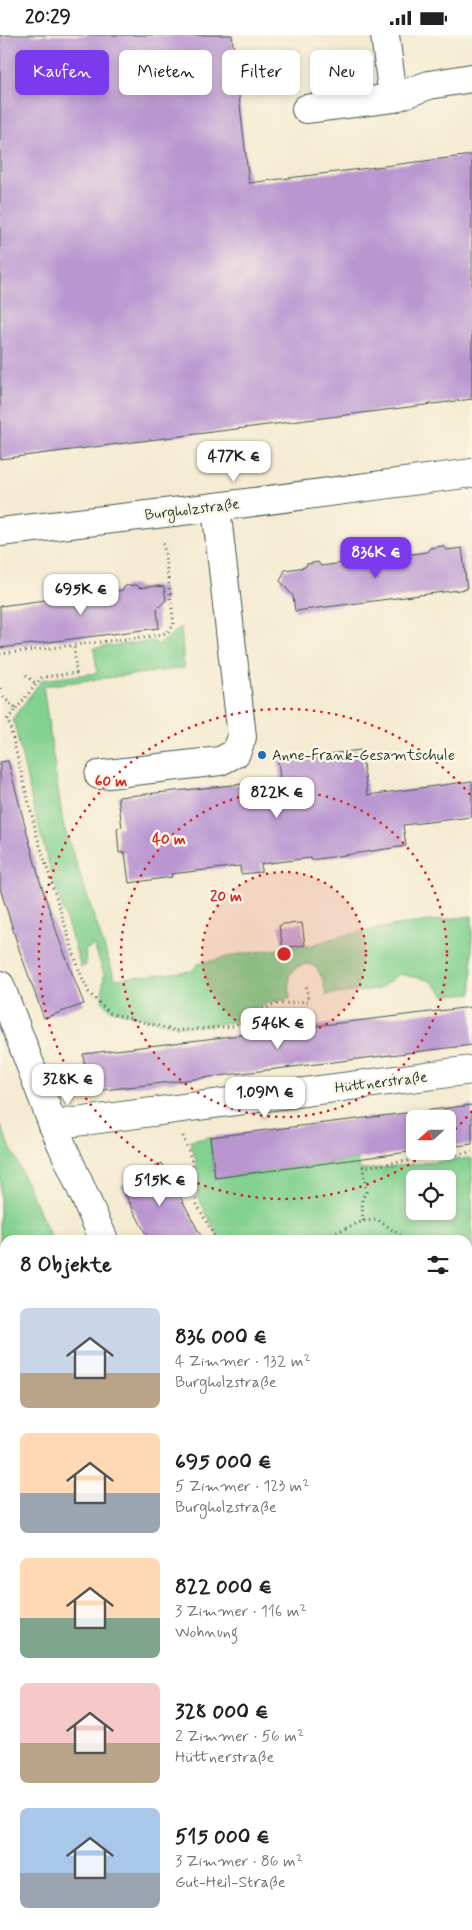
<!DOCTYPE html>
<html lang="de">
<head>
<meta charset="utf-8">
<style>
	body { margin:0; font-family:Mynerve,sans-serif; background:#f2f2f2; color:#202124; height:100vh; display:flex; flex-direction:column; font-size:19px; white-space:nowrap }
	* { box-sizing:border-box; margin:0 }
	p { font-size:16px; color:#757577 }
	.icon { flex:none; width:28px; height:28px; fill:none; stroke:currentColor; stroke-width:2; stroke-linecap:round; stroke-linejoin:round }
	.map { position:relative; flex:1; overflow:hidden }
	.details { position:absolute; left:0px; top:1200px; width:472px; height:695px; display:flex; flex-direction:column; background:#fff; border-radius:15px 15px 0 0; box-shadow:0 2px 8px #0003 }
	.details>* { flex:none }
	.guide { position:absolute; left:15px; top:15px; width:442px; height:45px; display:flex; gap:10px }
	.needle { width:32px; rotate:249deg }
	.fabs { position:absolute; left:406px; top:1075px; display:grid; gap:10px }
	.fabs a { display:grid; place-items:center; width:50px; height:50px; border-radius:8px; background:#fff; box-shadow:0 2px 8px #0003; font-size:25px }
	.price { position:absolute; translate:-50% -42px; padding:0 11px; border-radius:10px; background:#fff; color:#222; font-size:16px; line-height:32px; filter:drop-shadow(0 1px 2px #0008) }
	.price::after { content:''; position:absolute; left:50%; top:30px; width:15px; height:11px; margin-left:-8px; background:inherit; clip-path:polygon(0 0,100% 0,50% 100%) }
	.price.on { background:#7c3aed; color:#fff }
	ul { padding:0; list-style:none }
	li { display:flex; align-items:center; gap:15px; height:125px; padding:0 20px }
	li span { display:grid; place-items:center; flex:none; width:140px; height:100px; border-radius:8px; color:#555 }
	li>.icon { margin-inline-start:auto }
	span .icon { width:60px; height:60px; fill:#fffc; stroke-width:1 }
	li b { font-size:21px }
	h2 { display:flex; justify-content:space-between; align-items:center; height:60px; padding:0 20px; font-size:21px }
	.tag { padding:0 18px; border-radius:8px; background:#fff; box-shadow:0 2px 8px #0003; font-size:18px; line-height:45px }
	.tag.on { background:#7c3aed; color:#fff }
	.status { display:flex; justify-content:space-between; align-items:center; height:35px; padding:0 25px; background:#fff; direction:ltr }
	.status svg { height:14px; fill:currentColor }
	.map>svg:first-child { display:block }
	.green { fill:#83d190; stroke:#518762; fill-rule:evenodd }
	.building { fill:#ba96d1 }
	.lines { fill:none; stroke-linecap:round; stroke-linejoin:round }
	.minor-casing { stroke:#3f574c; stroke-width:30 }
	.path { stroke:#3f574c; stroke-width:3; stroke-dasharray:1 4; stroke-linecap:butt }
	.minor { stroke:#fff; stroke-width:28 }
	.ring { fill:none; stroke:#d62828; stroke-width:2.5; stroke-dasharray:2.5 5 }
	.poi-dot { fill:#1f6fb2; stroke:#fcf5e5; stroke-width:2 }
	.labels { text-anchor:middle; stroke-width:5; stroke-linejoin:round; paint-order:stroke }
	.street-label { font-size:15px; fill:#1f3d34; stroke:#fcf5e5 }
	.poi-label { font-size:15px; fill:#1f3d34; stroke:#fcf5e5; text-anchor:start }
	.centre { fill:#d62828; stroke:#fcf5e5; stroke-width:2.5 }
	.ring-label { font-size:15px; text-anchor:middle; font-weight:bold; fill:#d62828; stroke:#fcf5e5; stroke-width:5; stroke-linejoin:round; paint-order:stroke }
</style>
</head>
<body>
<div class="status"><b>20:29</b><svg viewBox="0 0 49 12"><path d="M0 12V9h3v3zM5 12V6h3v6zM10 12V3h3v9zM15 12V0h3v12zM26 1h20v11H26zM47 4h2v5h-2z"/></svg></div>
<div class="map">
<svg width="472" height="1895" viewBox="0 0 472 1895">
	<rect width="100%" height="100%" fill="#fcf5e5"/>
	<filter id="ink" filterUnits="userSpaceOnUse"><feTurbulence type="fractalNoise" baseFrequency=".02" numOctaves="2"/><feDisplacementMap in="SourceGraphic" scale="10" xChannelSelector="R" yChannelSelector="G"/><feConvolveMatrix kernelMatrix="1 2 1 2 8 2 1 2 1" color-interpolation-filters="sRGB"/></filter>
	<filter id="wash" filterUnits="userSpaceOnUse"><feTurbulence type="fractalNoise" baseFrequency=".0096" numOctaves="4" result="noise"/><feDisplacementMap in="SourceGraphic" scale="20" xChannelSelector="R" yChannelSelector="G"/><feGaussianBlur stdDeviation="1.12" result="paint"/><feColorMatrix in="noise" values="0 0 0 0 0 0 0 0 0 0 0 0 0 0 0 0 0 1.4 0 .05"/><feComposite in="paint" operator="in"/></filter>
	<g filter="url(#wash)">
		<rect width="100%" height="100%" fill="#f5ebd2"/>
		<g class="green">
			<path d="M181 592 184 633 43 651 63 789 115 944 192 936 198 929 240 919 313 910 333 903 397 890 472 881V958L445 960 429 945 399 939 379 954 326 960C323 937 312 915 289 940L290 964 270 967 231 988 199 991H174L109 974 102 966 104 939 94 910 85 915 86 930 81 932 51 837 34 775 13 683 42 645 97 638 94 613 152 606 159 610Z"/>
			<path d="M0 1089 52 1205H5V1647L0 1649Z"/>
			<path d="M210 1102 215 1143 358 1124 360 1135 472 1123V1444L468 1446V1205H220L199 1164 196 1152 197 1129 190 1106ZM415 1144H448V1176H415Z"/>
		</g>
		<g id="blocks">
			<g class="building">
				<path d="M0 0H232L249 148 472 120V364L0 424Z"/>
				<path d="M443 511 446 515 462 513 467 554 295 576 293 561 280 546 285 535 305 532 307 529 318 527 321 531 427 517 430 513Z"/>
				<path d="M137 550 139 553 155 551 164 552 166 565 157 574 159 593 0 613V571L123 555 125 551Z"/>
				<path d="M361 715 368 760 472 746V782L403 790 406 811 311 825V823L261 829V837L241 839 240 831 171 839 172 842 129 848 125 817 119 818 117 793 122 792 118 762 280 745 278 725Z"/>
				<path d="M8 726 39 843 59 904 84 969 44 983 20 917 0 853V727Z"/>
				<path d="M302 888 305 910 283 913 279 891 283 889Z"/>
				<path d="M472 972V1010L88 1057 83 1019Z"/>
				<path d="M472 1070V1109L448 1112V1084H415L416 1116 215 1143 210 1102Z"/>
				<path d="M162 1128 189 1178 203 1205H149L121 1151Z"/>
			</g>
		</g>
	</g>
	<g filter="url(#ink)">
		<use href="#blocks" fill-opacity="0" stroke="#3f574c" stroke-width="1"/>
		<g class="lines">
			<g class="minor-casing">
				<g id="minor">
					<path d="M385 0 393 63"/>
					<path d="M306 74 393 63 429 50 472 43"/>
					<path d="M0 497 216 472 472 438"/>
					<path d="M99 740 220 726 236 718 242 702 216 472"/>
					<path d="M0 950 53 1090 104 1205"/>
					<path d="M53 1090 472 1035"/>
					<path d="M468 1538 472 1536"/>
					<path d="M0 1675 5 1674"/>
					<path d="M468 1789 472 1795"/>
					<path d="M0 1803 5 1810"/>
					<path d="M64 1890 68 1895"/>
				</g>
			</g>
			<g class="path">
				<path d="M0 619 159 600 168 597 174 590 163 505"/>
				<path d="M26 640 36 649"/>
				<path d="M0 653 1 660 16 674 8 684 37 801 79 935 89 958 110 978 177 996 233 991 272 970 308 966 306 948"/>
				<path d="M16 674 42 642 76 638 74 610"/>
				<path d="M183 1101 193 1129V1152L197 1169 216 1205"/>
				<path d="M363 1186 362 1164 366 1157 363 1132 472 1117"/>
				<path d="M318 1205 363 1186 378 1185 407 1205"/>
				<path d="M468 1224H472"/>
				<path d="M468 1302 472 1299"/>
				<path d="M468 1450 472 1448"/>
				<path d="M468 1664 472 1662"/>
			</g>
			<use href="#minor" class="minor"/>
		</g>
	</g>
	<circle cx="284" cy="919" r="82" fill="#d62828" fill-opacity=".12"/>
	<g class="ring">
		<circle cx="284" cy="919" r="82"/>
		<circle cx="284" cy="919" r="163"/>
		<path d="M472 1076A245 245 0 0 1 448 1101M428 1117A245 245 0 1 1 472 762"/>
	</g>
	<circle class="poi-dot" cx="262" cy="720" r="5"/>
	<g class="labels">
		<g class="street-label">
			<text transform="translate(192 474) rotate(-7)" y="5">Burgholzstraße</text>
			<text transform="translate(381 1047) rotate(-7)" y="5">Hüttnerstraße</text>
		</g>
		<g class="poi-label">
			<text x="272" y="725">Anne-Frank-Gesamtschule</text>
		</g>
	</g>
	<circle cx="284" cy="919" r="8" class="centre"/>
	<g class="ring-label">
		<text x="111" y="751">60 m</text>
		<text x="169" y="809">40 m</text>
		<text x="226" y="866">20 m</text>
	</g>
</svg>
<div class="fabs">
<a><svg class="needle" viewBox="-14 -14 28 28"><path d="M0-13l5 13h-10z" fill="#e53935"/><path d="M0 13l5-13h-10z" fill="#757577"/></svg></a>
<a><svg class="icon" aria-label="locate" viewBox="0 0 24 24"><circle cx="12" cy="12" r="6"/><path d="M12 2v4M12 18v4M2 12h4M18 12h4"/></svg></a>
</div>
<b class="price" style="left:234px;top:448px">477K €</b>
<b class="price on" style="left:376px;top:544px">836K €</b>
<b class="price" style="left:81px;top:581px">695K €</b>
<b class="price" style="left:277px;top:784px">822K €</b>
<b class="price" style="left:278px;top:1015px">546K €</b>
<b class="price" style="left:68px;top:1071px">328K €</b>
<b class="price" style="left:265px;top:1084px">1.09M €</b>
<b class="price" style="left:160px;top:1172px">515K €</b>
<div class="guide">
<a class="tag on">Kaufen</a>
<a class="tag">Mieten</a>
<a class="tag">Filter</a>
<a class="tag">Neu</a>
</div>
<section class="details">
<h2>8 Objekte<svg class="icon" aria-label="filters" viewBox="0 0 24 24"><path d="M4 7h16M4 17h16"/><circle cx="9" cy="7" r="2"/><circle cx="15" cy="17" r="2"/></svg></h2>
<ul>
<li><span style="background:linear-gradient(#c9d6e8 65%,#b9a48a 0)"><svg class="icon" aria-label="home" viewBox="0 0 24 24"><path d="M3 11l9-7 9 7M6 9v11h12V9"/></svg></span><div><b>836 000 €</b><p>4 Zimmer · 132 m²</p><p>Burgholzstraße</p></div></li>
<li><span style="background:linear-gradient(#ffd9b3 60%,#9aa5b1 0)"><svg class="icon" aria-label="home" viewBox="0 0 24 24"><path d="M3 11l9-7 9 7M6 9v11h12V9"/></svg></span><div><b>695 000 €</b><p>5 Zimmer · 123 m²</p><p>Burgholzstraße</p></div></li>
<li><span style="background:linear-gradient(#ffd9b3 60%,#7fa58c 0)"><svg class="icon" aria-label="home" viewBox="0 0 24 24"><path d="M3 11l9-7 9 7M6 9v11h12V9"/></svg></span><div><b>822 000 €</b><p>3 Zimmer · 116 m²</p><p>Wohnung</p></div></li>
<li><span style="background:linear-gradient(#f6c9c9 60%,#b9a48a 0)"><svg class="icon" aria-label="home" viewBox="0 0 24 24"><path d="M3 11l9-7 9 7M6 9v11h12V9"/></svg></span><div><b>328 000 €</b><p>2 Zimmer · 56 m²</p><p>Hüttnerstraße</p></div></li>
<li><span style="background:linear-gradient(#a9c7e8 65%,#9aa5b1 0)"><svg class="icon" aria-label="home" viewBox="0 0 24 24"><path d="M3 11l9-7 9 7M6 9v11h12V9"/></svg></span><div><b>515 000 €</b><p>3 Zimmer · 86 m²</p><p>Gut-Heil-Straße</p></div></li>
</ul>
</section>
</div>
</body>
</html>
